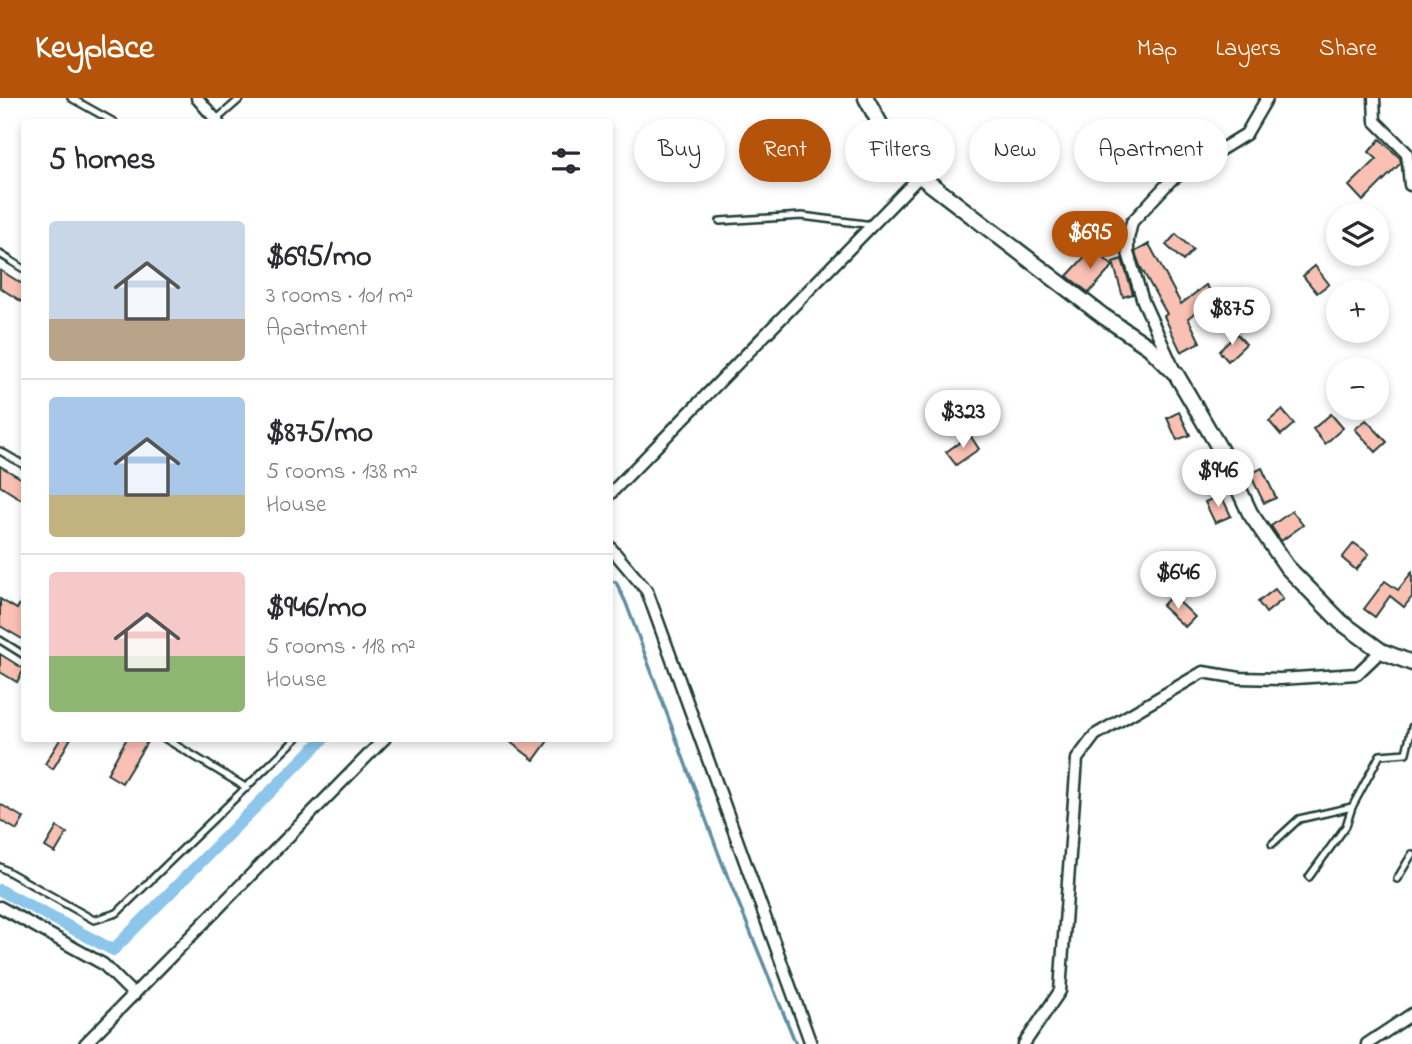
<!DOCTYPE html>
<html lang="en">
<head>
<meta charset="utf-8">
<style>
	body { margin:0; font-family:"Indie Flower",sans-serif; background:#f7f7f7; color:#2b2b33; height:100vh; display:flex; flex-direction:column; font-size:26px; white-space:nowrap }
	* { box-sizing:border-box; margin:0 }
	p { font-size:23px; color:#7c7c81 }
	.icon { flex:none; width:38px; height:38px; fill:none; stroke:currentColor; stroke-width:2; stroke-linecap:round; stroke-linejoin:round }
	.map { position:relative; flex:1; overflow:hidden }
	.panel { position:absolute; left:21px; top:21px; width:592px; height:623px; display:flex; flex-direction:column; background:#fff; border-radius:7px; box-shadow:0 4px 10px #0003 }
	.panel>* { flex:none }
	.guide { position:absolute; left:634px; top:21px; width:665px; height:63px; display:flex; gap:14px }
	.tools { position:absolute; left:1326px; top:105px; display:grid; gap:14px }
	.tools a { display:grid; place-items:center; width:63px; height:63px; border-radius:50%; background:#fff; box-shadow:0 4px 10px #0003; font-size:35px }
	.price { position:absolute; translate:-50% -60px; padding:0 16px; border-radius:24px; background:#fff; color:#222; font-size:23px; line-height:46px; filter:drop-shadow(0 2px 4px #0008) }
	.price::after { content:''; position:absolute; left:50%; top:42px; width:21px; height:16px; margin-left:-10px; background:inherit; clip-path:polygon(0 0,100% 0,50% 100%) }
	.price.selected { background:#b45309; color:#fff }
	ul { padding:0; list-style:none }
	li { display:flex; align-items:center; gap:21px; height:175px; padding:0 28px }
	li+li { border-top:2px solid #e1e1e2 }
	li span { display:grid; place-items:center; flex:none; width:196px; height:140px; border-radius:7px; color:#555 }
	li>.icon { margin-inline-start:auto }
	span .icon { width:84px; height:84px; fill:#fffc; stroke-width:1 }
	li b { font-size:30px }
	h2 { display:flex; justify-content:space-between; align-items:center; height:84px; padding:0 28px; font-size:30px }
	.pill { padding:0 24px; border-radius:32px; background:#fff; box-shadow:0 4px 10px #0003; font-size:24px; line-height:63px }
	.pill.selected { background:#b45309; color:#fff }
	header { display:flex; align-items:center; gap:42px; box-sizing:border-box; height:98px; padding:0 35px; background:#b45309; color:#fff }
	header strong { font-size:33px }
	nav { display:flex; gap:38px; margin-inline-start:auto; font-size:24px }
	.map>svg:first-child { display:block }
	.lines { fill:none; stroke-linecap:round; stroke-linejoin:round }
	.stream { stroke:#608fa2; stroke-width:3.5 }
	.canal { stroke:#8cc6eb; stroke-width:12 }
	.building { fill:#fac0b3; stroke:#1f3d34; stroke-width:2 }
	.lane-casing { stroke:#1f3d34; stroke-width:10 }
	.street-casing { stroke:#1f3d34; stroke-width:15 }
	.secondary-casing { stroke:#1f3d34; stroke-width:19 }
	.lane { stroke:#fff; stroke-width:5 }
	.street { stroke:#fff; stroke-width:10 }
	.secondary { stroke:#fff; stroke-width:14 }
</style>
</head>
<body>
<header>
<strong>Keyplace</strong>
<nav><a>Map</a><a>Layers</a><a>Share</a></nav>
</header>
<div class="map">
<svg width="1412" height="946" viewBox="0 0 1412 946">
	<rect width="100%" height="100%" fill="#fff"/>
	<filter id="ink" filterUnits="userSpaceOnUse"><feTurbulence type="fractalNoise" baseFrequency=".0143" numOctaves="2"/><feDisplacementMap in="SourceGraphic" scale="14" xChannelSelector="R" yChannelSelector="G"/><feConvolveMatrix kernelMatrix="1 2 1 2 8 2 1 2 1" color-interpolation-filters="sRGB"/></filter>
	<g filter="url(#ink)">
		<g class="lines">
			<path class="stream" d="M609 483 616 484 626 505 721 762 796 946"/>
			<path class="canal" d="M0 792 113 852 324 640"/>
		</g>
		<g class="building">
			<path d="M1380 41 1400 60 1401 65 1363 103 1349 88 1377 61 1369 54Z"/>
			<path d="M1176 136 1193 152 1183 163 1166 147Z"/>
			<path d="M1149 146 1181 206 1206 187 1229 217 1218 225 1204 208 1188 220 1200 244 1181 254 1164 218 1167 216 1140 168 1135 154Z"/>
			<path d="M1093 150 1113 168 1089 195 1067 178Z"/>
			<path d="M1122 161 1133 196 1123 199 1113 164Z"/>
			<path d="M1315 168 1329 186 1317 195 1303 178Z"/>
			<path d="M0 172 24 187V205L0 190Z"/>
			<path d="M1237 236 1246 246 1228 263 1219 253Z"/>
			<path d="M1282 312 1294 326 1281 337 1269 323Z"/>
			<path d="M1179 314 1190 337 1177 342 1167 320Z"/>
			<path d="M1331 316 1343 330 1325 346 1313 331Z"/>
			<path d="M1366 322 1387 344 1376 354 1355 331Z"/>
			<path d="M970 337 979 351 956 367 946 354Z"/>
			<path d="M0 368 24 382V403L0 388Z"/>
			<path d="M1262 370 1276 400 1264 405 1250 376Z"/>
			<path d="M1221 397 1231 418 1215 425 1205 404Z"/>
			<path d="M1292 413 1303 427 1281 443 1271 428Z"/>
			<path d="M1354 445 1369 456 1356 472 1342 460Z"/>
			<path d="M1412 474V499L1404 509 1390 498 1375 519 1364 511 1385 483 1398 492Z"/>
			<path d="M1275 491 1283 501 1266 515 1258 504Z"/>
			<path d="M1172 497 1195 519 1185 529 1162 508Z"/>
			<path d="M24 498V542L0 528V501L17 511Z"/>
			<path d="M0 556 24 571 17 584 0 574Z"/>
			<path d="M61 640H71L53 671 45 666Z"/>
			<path d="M127 640H142L147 644 122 685 107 676Z"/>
			<path d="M505 640H550L534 662Z"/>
			<path d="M0 706 24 720 17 732 0 722Z"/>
			<path d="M57 729 67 735 55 755 45 749Z"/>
		</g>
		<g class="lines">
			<g class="lane-casing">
				<g id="lane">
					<path d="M71 0 114 24"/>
					<path d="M216 22 241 0"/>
					<path d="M720 123 802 118 873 127"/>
					<path d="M0 156 24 171"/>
					<path d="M0 353 24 367"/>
					<path d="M0 542 24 557"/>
					<path d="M164 640 247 690"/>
					<path d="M1272 746 1299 721 1352 709"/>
					<path d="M0 769 94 822 117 815 297 640"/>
					<path d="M1309 779 1346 728 1352 709 1380 657 1406 655 1412 629"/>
					<path d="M1397 781 1412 756"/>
				</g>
			</g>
			<g class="street-casing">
				<g id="street">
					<path d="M197 0 218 24"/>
					<path d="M1374 0 1375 23 1407 55 1410 87"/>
					<path d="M1173 269 1143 203 1128 155V141L1132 124 1171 82 1246 36 1267 0"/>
					<path d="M609 397 920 78"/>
					<path d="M609 448 647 493 811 946"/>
					<path d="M0 809 103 866 134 897"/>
					<path d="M85 946 385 640"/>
					<path d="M1024 946 1060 893 1077 661 1095 637 1203 574 1240 580 1280 581 1357 576 1381 553"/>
					<path d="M1367 946 1412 916"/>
				</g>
			</g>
			<g class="secondary-casing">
				<path id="secondary" d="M866 0 887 39 920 78 1103 218 1149 249 1176 276 1221 353 1250 415 1287 469 1341 524 1381 553 1412 565"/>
			</g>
			<use href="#lane" class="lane"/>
			<use href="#street" class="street"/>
			<use href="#secondary" class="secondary"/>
		</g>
	</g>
</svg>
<div class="tools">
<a><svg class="icon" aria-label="layers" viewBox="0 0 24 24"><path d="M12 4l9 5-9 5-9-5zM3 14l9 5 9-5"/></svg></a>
<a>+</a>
<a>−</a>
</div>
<b class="price selected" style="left:1090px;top:173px">$695</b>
<b class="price" style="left:1232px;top:249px">$875</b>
<b class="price" style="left:963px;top:352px">$323</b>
<b class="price" style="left:1218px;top:411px">$946</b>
<b class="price" style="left:1178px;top:513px">$646</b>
<div class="guide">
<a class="pill">Buy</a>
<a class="pill selected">Rent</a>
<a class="pill">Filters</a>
<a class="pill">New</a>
<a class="pill">Apartment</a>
</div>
<section class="panel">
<h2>5 homes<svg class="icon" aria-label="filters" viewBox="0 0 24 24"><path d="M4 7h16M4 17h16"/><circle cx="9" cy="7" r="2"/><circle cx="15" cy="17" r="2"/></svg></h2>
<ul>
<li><span style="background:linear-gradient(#c9d6e8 70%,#b9a48a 0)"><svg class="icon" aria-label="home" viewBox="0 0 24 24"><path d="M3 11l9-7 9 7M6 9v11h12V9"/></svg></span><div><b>$695/mo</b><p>3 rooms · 101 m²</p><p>Apartment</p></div></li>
<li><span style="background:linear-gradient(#a9c7e8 70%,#c2b280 0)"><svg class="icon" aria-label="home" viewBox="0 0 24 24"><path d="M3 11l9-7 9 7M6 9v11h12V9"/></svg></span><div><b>$875/mo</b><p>5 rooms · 138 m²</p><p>House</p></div></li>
<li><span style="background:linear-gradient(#f6c9c9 60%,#8fb573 0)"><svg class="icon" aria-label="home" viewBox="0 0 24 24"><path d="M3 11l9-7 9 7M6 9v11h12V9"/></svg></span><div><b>$946/mo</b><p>5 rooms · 118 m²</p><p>House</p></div></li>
</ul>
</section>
</div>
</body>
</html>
